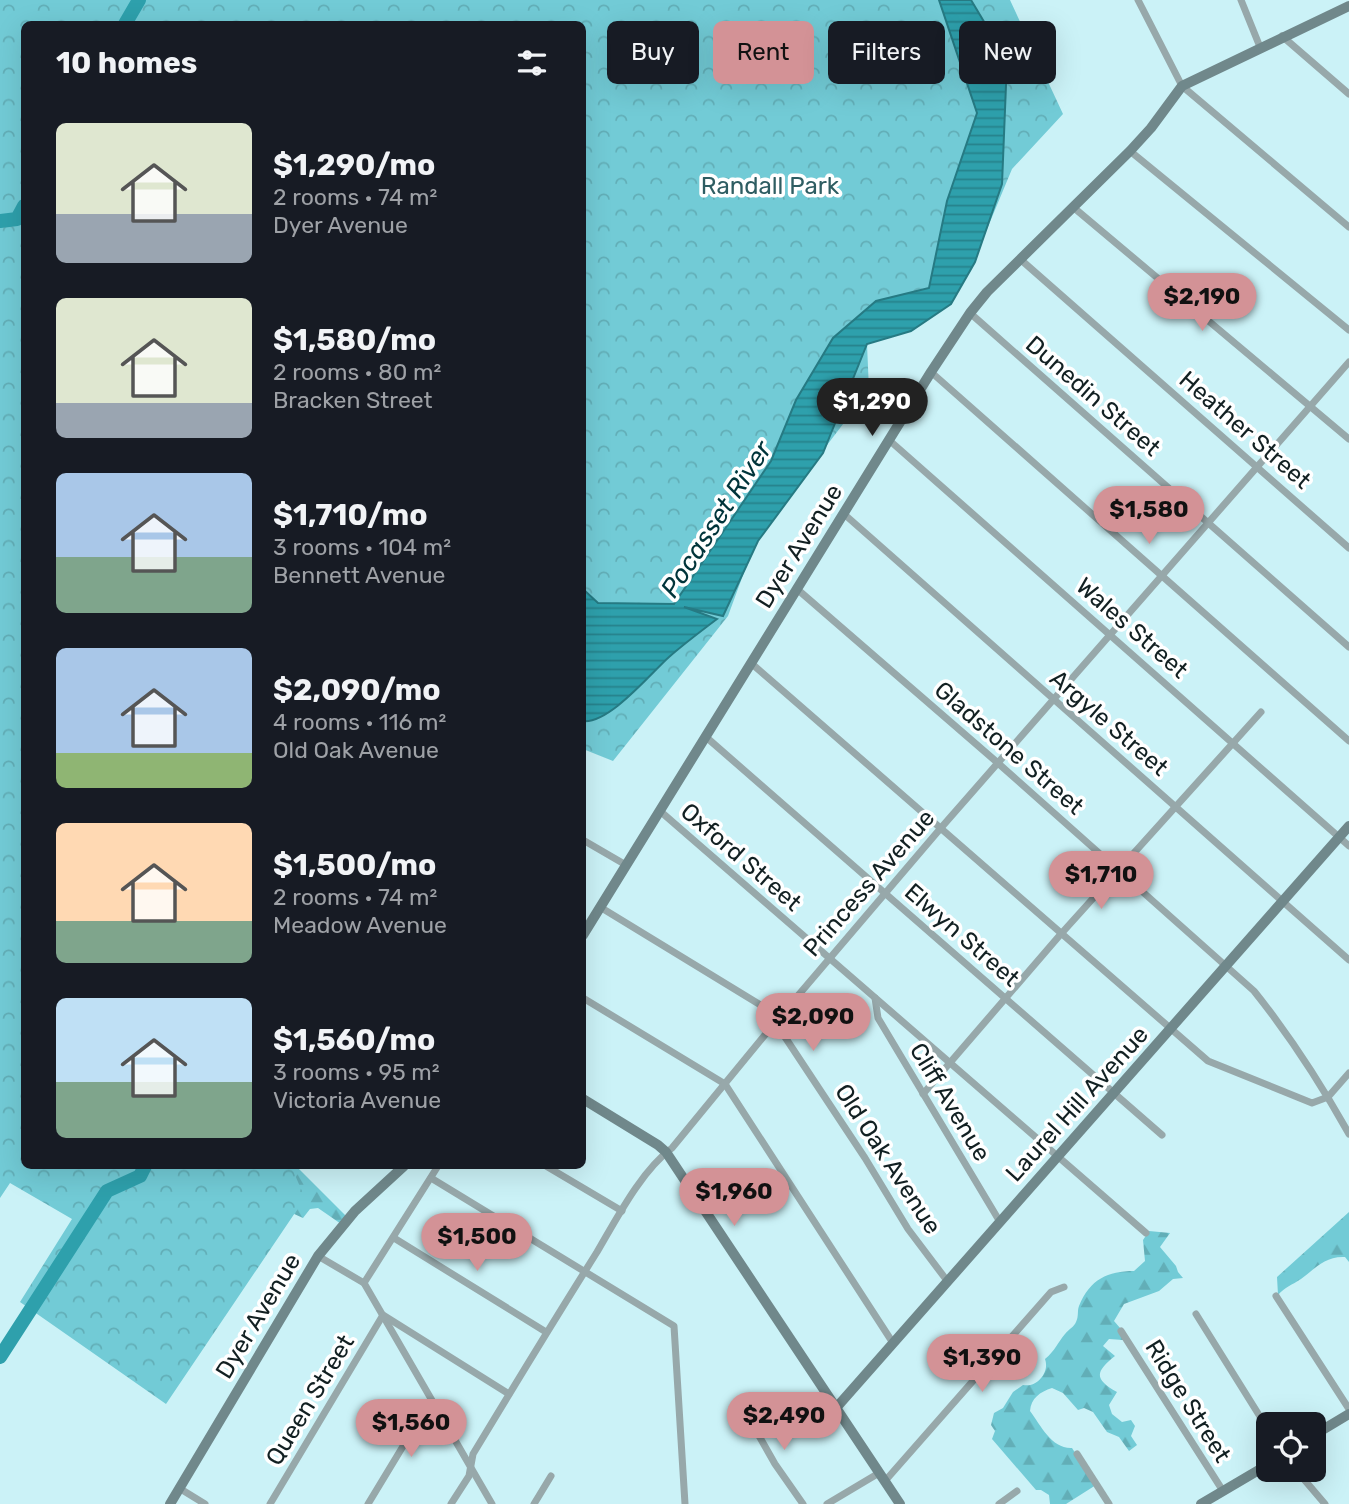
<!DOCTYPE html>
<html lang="en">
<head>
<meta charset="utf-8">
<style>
	body { margin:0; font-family:Rubik,sans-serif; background:#242831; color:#f1f3f6; height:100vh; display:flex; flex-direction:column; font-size:26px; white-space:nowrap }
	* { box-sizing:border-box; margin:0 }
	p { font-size:23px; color:#9ea1a6 }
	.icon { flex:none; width:38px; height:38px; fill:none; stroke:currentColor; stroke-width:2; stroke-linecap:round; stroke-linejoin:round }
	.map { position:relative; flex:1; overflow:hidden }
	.panel { position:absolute; left:21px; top:21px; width:565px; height:1148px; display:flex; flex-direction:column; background:#171b24; border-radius:10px; box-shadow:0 7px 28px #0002 }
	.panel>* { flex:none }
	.top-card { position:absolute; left:607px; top:21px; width:635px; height:63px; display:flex; gap:14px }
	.tools { position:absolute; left:1256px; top:1412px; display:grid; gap:14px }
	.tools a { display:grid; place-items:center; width:70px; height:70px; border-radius:10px; background:#171b24; box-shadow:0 7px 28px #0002; font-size:35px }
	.price { position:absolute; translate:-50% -60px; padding:0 16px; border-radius:24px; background:#d39296; color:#111; font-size:23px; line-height:46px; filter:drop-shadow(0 2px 4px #0008) }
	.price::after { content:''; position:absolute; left:50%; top:42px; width:21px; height:16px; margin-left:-10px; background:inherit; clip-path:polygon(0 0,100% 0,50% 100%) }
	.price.current { background:#222; color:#fff }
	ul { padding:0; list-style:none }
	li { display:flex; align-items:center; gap:21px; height:175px; padding:0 35px }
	li span { display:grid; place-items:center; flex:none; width:196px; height:140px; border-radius:10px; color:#555 }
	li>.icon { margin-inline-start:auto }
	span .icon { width:84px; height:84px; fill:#fffc; stroke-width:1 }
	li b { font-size:30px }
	h2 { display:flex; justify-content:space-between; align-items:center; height:84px; padding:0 35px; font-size:30px }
	.pill { padding:0 24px; border-radius:10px; background:#171b24; box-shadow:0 7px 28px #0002; font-size:24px; line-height:63px }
	.pill.current { background:#d39296; color:#111 }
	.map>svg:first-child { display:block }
	.forest { fill:url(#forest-firs) }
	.park { fill:url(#park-crowns) }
	.water { fill:url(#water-rules); stroke:#267a83; stroke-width:2 }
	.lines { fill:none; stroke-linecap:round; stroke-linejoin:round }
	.river { stroke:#2ea0ac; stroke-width:14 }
	.street { stroke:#97a8aa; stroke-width:7 }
	.secondary { stroke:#70888b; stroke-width:10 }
	.labels { text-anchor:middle; stroke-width:7; stroke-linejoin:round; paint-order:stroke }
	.park-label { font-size:24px; fill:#2e5d62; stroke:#fff }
	.street-label { font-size:24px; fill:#122022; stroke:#fff }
	.water-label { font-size:26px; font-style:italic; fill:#00343a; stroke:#fff }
</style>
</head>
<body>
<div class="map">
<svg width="1349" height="1504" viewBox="0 0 1349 1504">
	<defs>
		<pattern id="forest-firs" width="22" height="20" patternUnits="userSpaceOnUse" patternTransform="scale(1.75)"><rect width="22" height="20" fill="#72cbd6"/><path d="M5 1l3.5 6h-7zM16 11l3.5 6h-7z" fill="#62aeb7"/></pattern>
		<pattern id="park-crowns" width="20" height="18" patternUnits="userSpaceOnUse" patternTransform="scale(1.75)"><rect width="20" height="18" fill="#72cbd6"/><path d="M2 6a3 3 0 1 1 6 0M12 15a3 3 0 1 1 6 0" fill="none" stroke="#62aeb7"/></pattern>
		<pattern id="water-rules" width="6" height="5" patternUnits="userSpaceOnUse" patternTransform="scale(1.75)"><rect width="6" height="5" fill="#2ea0ac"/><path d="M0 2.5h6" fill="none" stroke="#26828c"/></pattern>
	</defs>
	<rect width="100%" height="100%" fill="#cbf2f7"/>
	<g class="forest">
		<path d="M249 1166H296L349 1219 344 1226 318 1208 310 1209 303 1218 292 1213Z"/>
		<path d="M1349 1212V1262L1345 1257C1325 1256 1316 1268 1301 1279 1292 1285 1285 1287 1278 1295L1277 1277Z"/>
		<path d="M1149 1231 1170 1233 1160 1247 1176 1266 1178 1272 1183 1278 1173 1279 1159 1291 1124 1304 1114 1321 1127 1336 1123 1340 1109 1339 1103 1346 1115 1356C1095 1372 1094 1379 1117 1392L1109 1405 1112 1414 1122 1422 1131 1420 1135 1426 1131 1436 1137 1445 1129 1451 1119 1437 1107 1432 1093 1412 1084 1408 1078 1410 1063 1393 1052 1388C1040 1392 1031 1398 1030 1411 1041 1426 1052 1449 1072 1448L1096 1485 1066 1504H1050L1049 1495 1041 1490H1036L992 1439 995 1431 991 1425 994 1413 1003 1408 1013 1392 1023 1385C1037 1388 1050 1372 1045 1359 1055 1351 1058 1342 1065 1334 1069 1329 1074 1327 1076 1322 1079 1316 1077 1311 1079 1306 1090 1279 1108 1271 1134 1271L1145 1261 1143 1240Z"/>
	</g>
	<path class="park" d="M0 0H1010L1063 114 1012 169 970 270 938 313 867 344 869 390 757 537 728 616 613 761 583 749V24H24V1166H291L305 1198 166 1404 20 1302 72 1219 10 1183 0 1198Z"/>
	<path class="water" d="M939 0H971L1007 60 1002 184 975 262 951 304 911 331 867 344 823 453 758 541 723 616 684 607 717 619C701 631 685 643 669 657 650 674 609 724 583 721V589L598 603 674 604 771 461 796 400 833 338 876 301 929 288 947 201 977 113Z"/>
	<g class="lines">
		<g class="river">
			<path d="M125 24 139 0"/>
			<path d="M0 221 17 219 24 206"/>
			<path d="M0 1357 107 1191 140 1176 145 1166"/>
		</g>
		<g class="street">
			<path d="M1138 0 1182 86 1349 227"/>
			<path d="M1241 0 1260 47"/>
			<path d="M1282 36 1349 94"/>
			<path d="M1130 151 1349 330"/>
			<path d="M1073 207 1349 439"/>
			<path d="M1020 259 1349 548"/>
			<path d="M970 313 1349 647"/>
			<path d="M931 372 1349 741"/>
			<path d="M889 440 1349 846"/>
			<path d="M844 514 1349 960"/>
			<path d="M797 589 999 764 1254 991C1290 1036 1321 1084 1349 1134"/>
			<path d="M751 663 1208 1061 1312 1103 1328 1097 1349 1073"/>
			<path d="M706 737 1162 1135"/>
			<path d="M660 811 1146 1233"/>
			<path d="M583 840 626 865"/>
			<path d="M600 907 772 1012 778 1019 779 1028 865 1158 908 1229 948 1282"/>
			<path d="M583 998 725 1084 893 1343"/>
			<path d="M875 998 878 1018 1000 1222"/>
			<path d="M923 1094 1060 935 1261 712"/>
			<path d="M546 1166 622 1211"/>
			<path d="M431 1178 674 1326 685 1504"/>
			<path d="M394 1238 546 1332"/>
			<path d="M318 1256 364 1283 492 1504"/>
			<path d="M364 1283 438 1166"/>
			<path d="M1276 1296 1349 1409"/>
			<path d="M1196 1314 1269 1431"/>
			<path d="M1121 1331 1223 1491"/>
			<path d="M745 1411 775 1464 803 1504"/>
			<path d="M1077 1454 1109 1504"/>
			<path d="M1296 1470 1325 1504"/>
			<path d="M885 1481 1051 1292 1064 1287"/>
			<path d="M179 1488 205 1504"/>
			<path d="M270 1504 383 1315 509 1394"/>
			<path d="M368 1504 431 1400"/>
			<path d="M451 1504 469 1476 473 1454C514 1386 555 1319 597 1252 617 1218 641 1171 672 1148L778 1019 940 829 1349 362"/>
			<path d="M534 1504 551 1476"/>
			<path d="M827 1504 879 1473"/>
			<path d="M999 1504 1017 1491"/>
		</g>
		<g class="secondary">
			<path d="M583 935 931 372 970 313 987 292 1130 151 1151 128 1182 86 1349 6"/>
			<path d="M583 1099 658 1145 666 1152 900 1504"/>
			<path d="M836 1408 1349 826"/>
			<path d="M1314 1435 1349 1414"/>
			<path d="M170 1504 318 1256 355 1211 404 1166"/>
			<path d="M1201 1504 1269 1464"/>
		</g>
	</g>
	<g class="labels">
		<g class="park-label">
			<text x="770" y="194">Randall Park</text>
		</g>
		<g class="street-label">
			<text transform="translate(1093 396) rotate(41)" y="8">Dunedin Street</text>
			<text transform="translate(1245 430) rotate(41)" y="8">Heather Street</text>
			<text transform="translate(799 546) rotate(-58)" y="8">Dyer Avenue</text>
			<text transform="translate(1132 628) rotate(41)" y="8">Wales Street</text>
			<text transform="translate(1109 723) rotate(41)" y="8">Argyle Street</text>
			<text transform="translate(1009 748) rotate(41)" y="8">Gladstone Street</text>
			<text transform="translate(741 857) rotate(41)" y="8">Oxford Street</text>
			<text transform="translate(869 883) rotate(-49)" y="8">Princess Avenue</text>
			<text transform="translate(962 935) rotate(41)" y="8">Elwyn Street</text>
			<text transform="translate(950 1102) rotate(59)" y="8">Cliff Avenue</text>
			<text transform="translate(1077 1104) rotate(-48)" y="8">Laurel Hill Avenue</text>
			<text transform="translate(888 1159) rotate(57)" y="8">Old Oak Avenue</text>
			<text transform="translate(258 1316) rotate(-59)" y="8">Dyer Avenue</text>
			<text transform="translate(310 1400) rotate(-59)" y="8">Queen Street</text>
			<text transform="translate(1188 1401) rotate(58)" y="8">Ridge Street</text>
		</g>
		<g class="water-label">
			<text transform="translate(716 519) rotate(-57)" y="9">Pocasset River</text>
		</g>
	</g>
</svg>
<div class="tools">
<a><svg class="icon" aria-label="locate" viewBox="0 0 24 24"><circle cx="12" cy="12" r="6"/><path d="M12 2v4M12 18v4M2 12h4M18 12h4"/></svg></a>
</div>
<b class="price" style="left:1202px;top:333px">$2,190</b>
<b class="price current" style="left:872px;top:438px">$1,290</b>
<b class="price" style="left:1149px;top:546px">$1,580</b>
<b class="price" style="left:1101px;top:911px">$1,710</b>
<b class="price" style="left:813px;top:1053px">$2,090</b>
<b class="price" style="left:734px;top:1228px">$1,960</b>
<b class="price" style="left:477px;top:1273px">$1,500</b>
<b class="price" style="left:982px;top:1394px">$1,390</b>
<b class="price" style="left:784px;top:1452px">$2,490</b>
<b class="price" style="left:411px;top:1459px">$1,560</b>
<div class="top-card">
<a class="pill">Buy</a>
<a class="pill current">Rent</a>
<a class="pill">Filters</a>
<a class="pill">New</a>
</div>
<section class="panel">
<h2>10 homes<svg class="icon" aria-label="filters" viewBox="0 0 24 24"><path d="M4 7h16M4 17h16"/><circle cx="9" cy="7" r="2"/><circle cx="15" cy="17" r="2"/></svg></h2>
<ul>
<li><span style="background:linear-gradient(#dfe7d0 65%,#9aa5b1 0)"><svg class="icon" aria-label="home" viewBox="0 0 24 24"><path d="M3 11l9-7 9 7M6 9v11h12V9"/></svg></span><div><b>$1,290/mo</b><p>2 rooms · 74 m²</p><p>Dyer Avenue</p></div></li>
<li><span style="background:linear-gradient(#dfe7d0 75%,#9aa5b1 0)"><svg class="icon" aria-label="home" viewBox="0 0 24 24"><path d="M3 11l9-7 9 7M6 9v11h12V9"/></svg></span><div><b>$1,580/mo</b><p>2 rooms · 80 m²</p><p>Bracken Street</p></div></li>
<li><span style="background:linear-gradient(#a9c7e8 60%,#7fa58c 0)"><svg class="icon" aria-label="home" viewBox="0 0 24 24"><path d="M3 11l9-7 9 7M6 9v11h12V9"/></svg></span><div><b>$1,710/mo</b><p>3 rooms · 104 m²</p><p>Bennett Avenue</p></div></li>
<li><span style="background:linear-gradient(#a9c7e8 75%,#8fb573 0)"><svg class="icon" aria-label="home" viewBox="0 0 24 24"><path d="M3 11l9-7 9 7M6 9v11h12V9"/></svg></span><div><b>$2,090/mo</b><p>4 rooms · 116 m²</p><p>Old Oak Avenue</p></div></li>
<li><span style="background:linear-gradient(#ffd9b3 70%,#7fa58c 0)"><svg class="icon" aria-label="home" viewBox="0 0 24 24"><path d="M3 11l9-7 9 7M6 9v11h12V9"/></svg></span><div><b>$1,500/mo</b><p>2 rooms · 74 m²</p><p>Meadow Avenue</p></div></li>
<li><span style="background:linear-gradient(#bfe0f5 60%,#7fa58c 0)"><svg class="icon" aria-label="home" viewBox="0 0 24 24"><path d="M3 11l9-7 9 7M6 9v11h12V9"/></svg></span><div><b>$1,560/mo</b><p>3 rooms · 95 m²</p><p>Victoria Avenue</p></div></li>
</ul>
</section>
</div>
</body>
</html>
